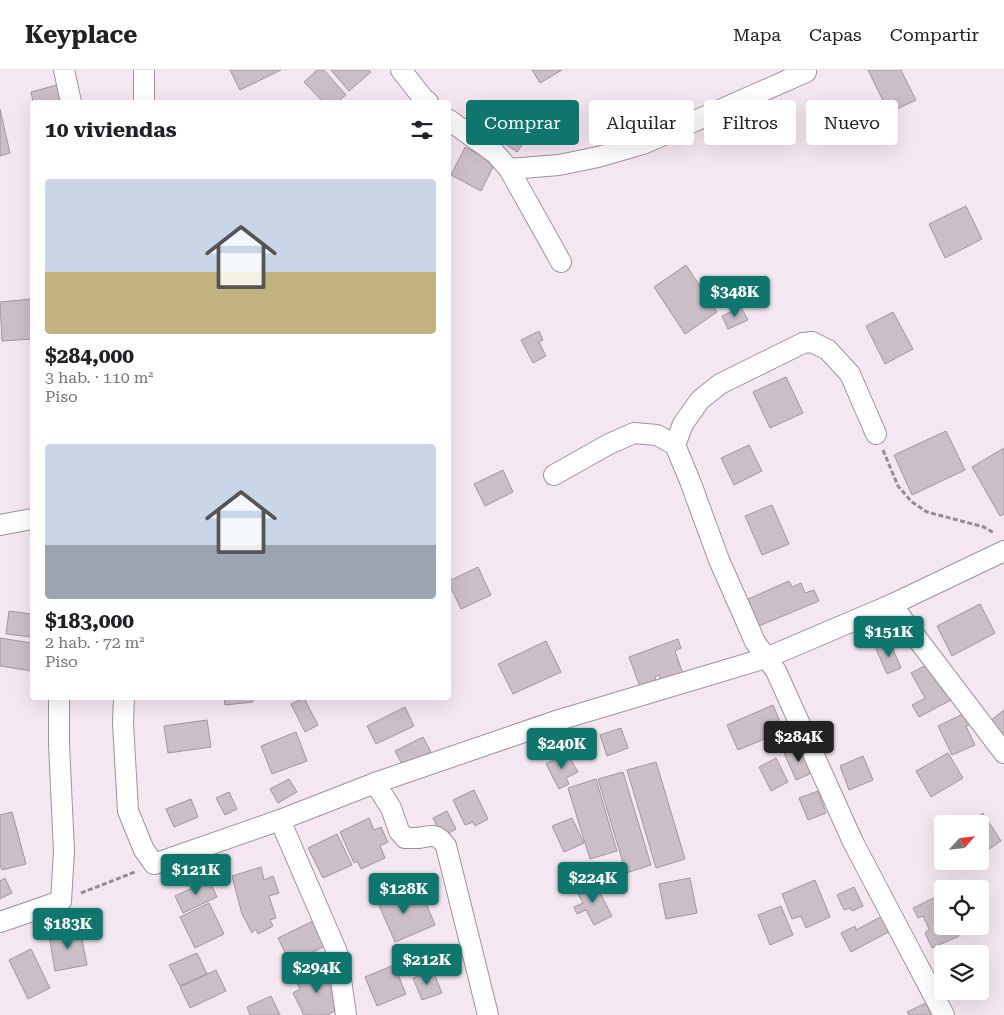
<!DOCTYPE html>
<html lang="es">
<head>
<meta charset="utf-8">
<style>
	body { margin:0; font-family:"Roboto Serif",serif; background:#f2f2f2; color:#202124; height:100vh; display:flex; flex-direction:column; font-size:19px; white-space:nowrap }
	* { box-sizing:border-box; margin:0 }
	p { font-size:16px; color:#757577 }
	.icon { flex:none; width:28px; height:28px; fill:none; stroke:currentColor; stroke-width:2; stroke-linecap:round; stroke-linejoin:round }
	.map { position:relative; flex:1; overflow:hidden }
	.sheet { position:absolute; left:30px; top:30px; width:421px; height:600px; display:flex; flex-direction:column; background:#fff; border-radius:5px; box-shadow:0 5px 20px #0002 }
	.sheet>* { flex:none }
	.top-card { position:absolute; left:466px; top:30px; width:462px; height:45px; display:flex; gap:10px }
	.needle { width:32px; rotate:63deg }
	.buttons { position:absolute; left:934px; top:745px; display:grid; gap:10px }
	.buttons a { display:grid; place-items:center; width:55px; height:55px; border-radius:5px; background:#fff; box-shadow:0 5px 20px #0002; font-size:25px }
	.price { position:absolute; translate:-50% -42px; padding:0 11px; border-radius:5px; background:#0f766e; color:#fff; font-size:16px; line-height:32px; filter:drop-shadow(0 1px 2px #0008) }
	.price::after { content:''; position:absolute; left:50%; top:30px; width:15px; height:11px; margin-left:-8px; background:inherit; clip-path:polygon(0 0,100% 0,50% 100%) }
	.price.active { background:#222; color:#fff }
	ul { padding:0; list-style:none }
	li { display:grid; align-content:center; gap:10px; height:265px; padding:0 15px }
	li span { display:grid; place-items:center; height:155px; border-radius:5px; color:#555 }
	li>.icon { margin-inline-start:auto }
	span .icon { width:90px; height:90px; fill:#fffc; stroke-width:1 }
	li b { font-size:21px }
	h2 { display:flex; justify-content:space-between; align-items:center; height:60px; padding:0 15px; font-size:21px }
	.tag { padding:0 18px; border-radius:5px; background:#fff; box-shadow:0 5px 20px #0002; font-size:18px; line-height:45px }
	.tag.active { background:#0f766e; color:#fff }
	header { display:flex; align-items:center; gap:30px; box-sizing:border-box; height:70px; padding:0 25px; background:#fff; border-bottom:1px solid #e0e0e0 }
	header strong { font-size:24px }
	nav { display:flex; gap:28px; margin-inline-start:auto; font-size:18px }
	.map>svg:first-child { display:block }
	.building { fill:#cbbec7; stroke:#a2969f }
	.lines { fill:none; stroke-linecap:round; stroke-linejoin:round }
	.minor-casing { stroke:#9f929c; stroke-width:22 }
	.path { stroke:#958c93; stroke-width:3; stroke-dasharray:5 2.5; stroke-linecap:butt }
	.minor { stroke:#fff; stroke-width:20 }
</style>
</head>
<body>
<header>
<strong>Keyplace</strong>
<nav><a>Mapa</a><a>Capas</a><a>Compartir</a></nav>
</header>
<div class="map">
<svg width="1004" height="945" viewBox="0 0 1004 945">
	<rect width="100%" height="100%" fill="#f5e7f1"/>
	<g class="building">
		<path d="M230 0H281L240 20Z"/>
		<path d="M317 0H324L346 25 337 32H323L304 12Z"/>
		<path d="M331 0H369L371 2 349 21Z"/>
		<path d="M532 0H562L540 13Z"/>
		<path d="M868 0H901L916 30 889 43Z"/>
		<path d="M57 15 61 32H33L31 22Z"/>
		<path d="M550 33 562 49 541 63 529 47Z"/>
		<path d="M0 39 10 83 0 86Z"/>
		<path d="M516 55 529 65 517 82 504 73Z"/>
		<path d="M465 77 495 93 481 121 451 105Z"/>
		<path d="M966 136 982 169 945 188 929 154Z"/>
		<path d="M686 195 717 242 685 264 654 217Z"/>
		<path d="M32 229V269L2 271 0 232Z"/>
		<path d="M741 237 748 250 728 259 722 246Z"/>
		<path d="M893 242 913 279 885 294 866 256Z"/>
		<path d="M539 261 543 270 539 272 546 286 533 293 521 270Z"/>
		<path d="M786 307 803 343 770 358 753 322Z"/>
		<path d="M946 361 965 400 912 425 894 385Z"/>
		<path d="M749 375 762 401 734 415 721 388Z"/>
		<path d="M1004 378V444L1000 446 972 397Z"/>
		<path d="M503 400 513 422 485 436 474 414Z"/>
		<path d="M772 435 789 474 762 485 745 446Z"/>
		<path d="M478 497 491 525 461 539 449 514V511Z"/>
		<path d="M789 511 792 517 801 513 805 523 814 520 819 531 759 556 748 529Z"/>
		<path d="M980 534 995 563 952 586 937 556Z"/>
		<path d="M9 541 32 544V567L6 564Z"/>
		<path d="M0 568 32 573V601L0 596Z"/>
		<path d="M678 569 681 578 675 581 683 604 661 612 659 605 655 607 656 611 640 617 629 587Z"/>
		<path d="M546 571 561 602 513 624 498 594Z"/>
		<path d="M890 572 901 598 887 604 876 579Z"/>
		<path d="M932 592 951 630 919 647 912 635 925 628 911 603Z"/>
		<path d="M224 628H253V632L225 635Z"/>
		<path d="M304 628 318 655 305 662 291 634Z"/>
		<path d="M773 635 784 661 738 680 727 655Z"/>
		<path d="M405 637 414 656 376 674 367 656Z"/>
		<path d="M1004 640V670L990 651Z"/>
		<path d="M967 642 973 653 966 656 975 675 952 685 938 656Z"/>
		<path d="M207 650 211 677 168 683 164 656Z"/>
		<path d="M621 658 628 678 607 686 600 665Z"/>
		<path d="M296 662 307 691 272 704 261 676Z"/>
		<path d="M423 667 431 682 403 696 395 681Z"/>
		<path d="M802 676 814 702 796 710 784 683Z"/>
		<path d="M567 683 578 702 566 708 569 714 559 719 546 694Z"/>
		<path d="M948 683 963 708 931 727 916 701Z"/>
		<path d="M863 686 873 710 849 720 840 696Z"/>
		<path d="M776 688 788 712 771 721 759 697Z"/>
		<path d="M656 692 685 789 656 798 627 700Z"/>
		<path d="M623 702 651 795 626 803 598 709Z"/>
		<path d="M289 709 297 722 278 733 270 719Z"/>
		<path d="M596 709 617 781 590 789 568 718Z"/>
		<path d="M474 720 488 749 475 756 473 752 465 755 453 730Z"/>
		<path d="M818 721 826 743 808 750 799 728Z"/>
		<path d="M229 722 237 739 225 745 216 728Z"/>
		<path d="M191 729 198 747 174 757 166 739Z"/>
		<path d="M447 741 456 759 442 767 433 748Z"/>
		<path d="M12 742 26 794 2 800 0 795V745Z"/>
		<path d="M983 743 1001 771 982 784 980 780V754H967Z"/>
		<path d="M369 748 374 760 381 757 388 772 380 776 385 788 361 799 357 791 354 793 340 762Z"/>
		<path d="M572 748 584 773 564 782 552 756Z"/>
		<path d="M337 764 352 795 323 808 308 778Z"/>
		<path d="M261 797 264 810 273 806 279 823 269 826 276 848 270 850 273 856 258 864 256 859 252 863 242 844 232 806Z"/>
		<path d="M5 808 12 823 0 829V811Z"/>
		<path d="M690 808 697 843 666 849 659 814Z"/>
		<path d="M209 810 217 827 183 843 175 826Z"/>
		<path d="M815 810 830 847 806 858 801 846 792 849 782 824Z"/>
		<path d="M595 813 612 846 594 855 586 840 577 844 574 837 583 833 577 822Z"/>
		<path d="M854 817 863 836 852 841 850 838 844 840 837 825Z"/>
		<path d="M395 818 403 837 424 828 435 855 395 872 375 826Z"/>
		<path d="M942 824V856H958L955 857 959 866 932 878 925 863 929 859 923 846 918 848 913 838Z"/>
		<path d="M209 833 224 864 195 878 180 847Z"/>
		<path d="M781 836 793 865 770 875 758 845Z"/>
		<path d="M886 844 894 859 851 882 841 863 855 856 856 860Z"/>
		<path d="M313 851 325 876 290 893 278 868Z"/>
		<path d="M80 859 87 895 55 901 49 865Z"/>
		<path d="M31 879 50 918 28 929 9 890Z"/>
		<path d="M197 883 207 904 180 916 169 895Z"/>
		<path d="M394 895 406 924 377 936 365 907Z"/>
		<path d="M313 899 317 907 329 901 341 938 327 945H304L293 923 300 919 294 908Z"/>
		<path d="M216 900 226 921 190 938 180 917Z"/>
		<path d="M433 901 442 923 422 930 413 908Z"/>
		<path d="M271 926 280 945H250L247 937Z"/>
		<path d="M926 933 932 945H909L907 942Z"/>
	</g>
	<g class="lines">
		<g class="minor-casing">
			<g id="minor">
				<path d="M64 0 71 32"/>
				<path d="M144 0V32"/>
				<path d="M401 0 423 28 428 32"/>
				<path d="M449 50 495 83 509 99 561 192"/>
				<path d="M509 99 559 95 598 87 643 74 806 2"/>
				<path d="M675 375 683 354 700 330 720 314 803 273 812 272 828 280 850 304 876 364"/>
				<path d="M554 405 609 374 634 363 657 365 675 375 690 411 719 490 746 551 755 572 776 601 853 772 944 945"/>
				<path d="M0 455 32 449"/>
				<path d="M893 534 900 546 1004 683"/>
				<path d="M124 628 123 653 128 741 144 780 154 794 280 750 375 713 559 650 766 588 893 534 1004 481"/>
				<path d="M375 713 391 738 399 761 405 768C409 768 413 768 418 768 432 766 436 762 446 776L488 945"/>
				<path d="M280 750 337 882 346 945"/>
				<path d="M0 852 61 831 64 781 59 674V628"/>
			</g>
		</g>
		<g class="path">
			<path d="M883 380 898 416 912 432 927 442 984 457 994 463"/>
			<path d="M81 823 135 802"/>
		</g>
		<use href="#minor" class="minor"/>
	</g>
</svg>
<div class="buttons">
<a><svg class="needle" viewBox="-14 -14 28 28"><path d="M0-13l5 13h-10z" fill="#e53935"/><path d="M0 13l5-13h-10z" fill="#757577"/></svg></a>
<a><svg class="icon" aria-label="locate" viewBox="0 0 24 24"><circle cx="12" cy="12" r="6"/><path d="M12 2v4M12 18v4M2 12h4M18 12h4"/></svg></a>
<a><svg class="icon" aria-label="layers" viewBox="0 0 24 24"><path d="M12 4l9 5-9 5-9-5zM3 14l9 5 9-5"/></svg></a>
</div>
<b class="price" style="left:735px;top:248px">$348K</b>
<b class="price" style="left:889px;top:588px">$151K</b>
<b class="price active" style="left:799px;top:693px">$284K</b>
<b class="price" style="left:562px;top:700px">$240K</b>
<b class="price" style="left:196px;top:826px">$121K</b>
<b class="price" style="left:593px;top:834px">$224K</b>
<b class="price" style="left:404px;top:845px">$128K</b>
<b class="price" style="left:68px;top:880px">$183K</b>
<b class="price" style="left:427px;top:916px">$212K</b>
<b class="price" style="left:317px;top:924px">$294K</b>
<div class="top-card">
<a class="tag active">Comprar</a>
<a class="tag">Alquilar</a>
<a class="tag">Filtros</a>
<a class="tag">Nuevo</a>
</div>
<section class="sheet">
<h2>10 viviendas<svg class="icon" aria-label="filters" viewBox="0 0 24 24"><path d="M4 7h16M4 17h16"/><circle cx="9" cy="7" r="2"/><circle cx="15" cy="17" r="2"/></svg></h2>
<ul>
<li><span style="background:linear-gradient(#c9d6e8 60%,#c2b280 0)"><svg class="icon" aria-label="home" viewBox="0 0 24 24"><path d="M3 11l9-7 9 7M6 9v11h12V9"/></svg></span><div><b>$284,000</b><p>3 hab. · 110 m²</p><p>Piso</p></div></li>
<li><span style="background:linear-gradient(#c9d6e8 65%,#9aa5b1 0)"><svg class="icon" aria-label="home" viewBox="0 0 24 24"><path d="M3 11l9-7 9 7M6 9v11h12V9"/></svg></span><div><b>$183,000</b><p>2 hab. · 72 m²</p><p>Piso</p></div></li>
</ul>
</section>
</div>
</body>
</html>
